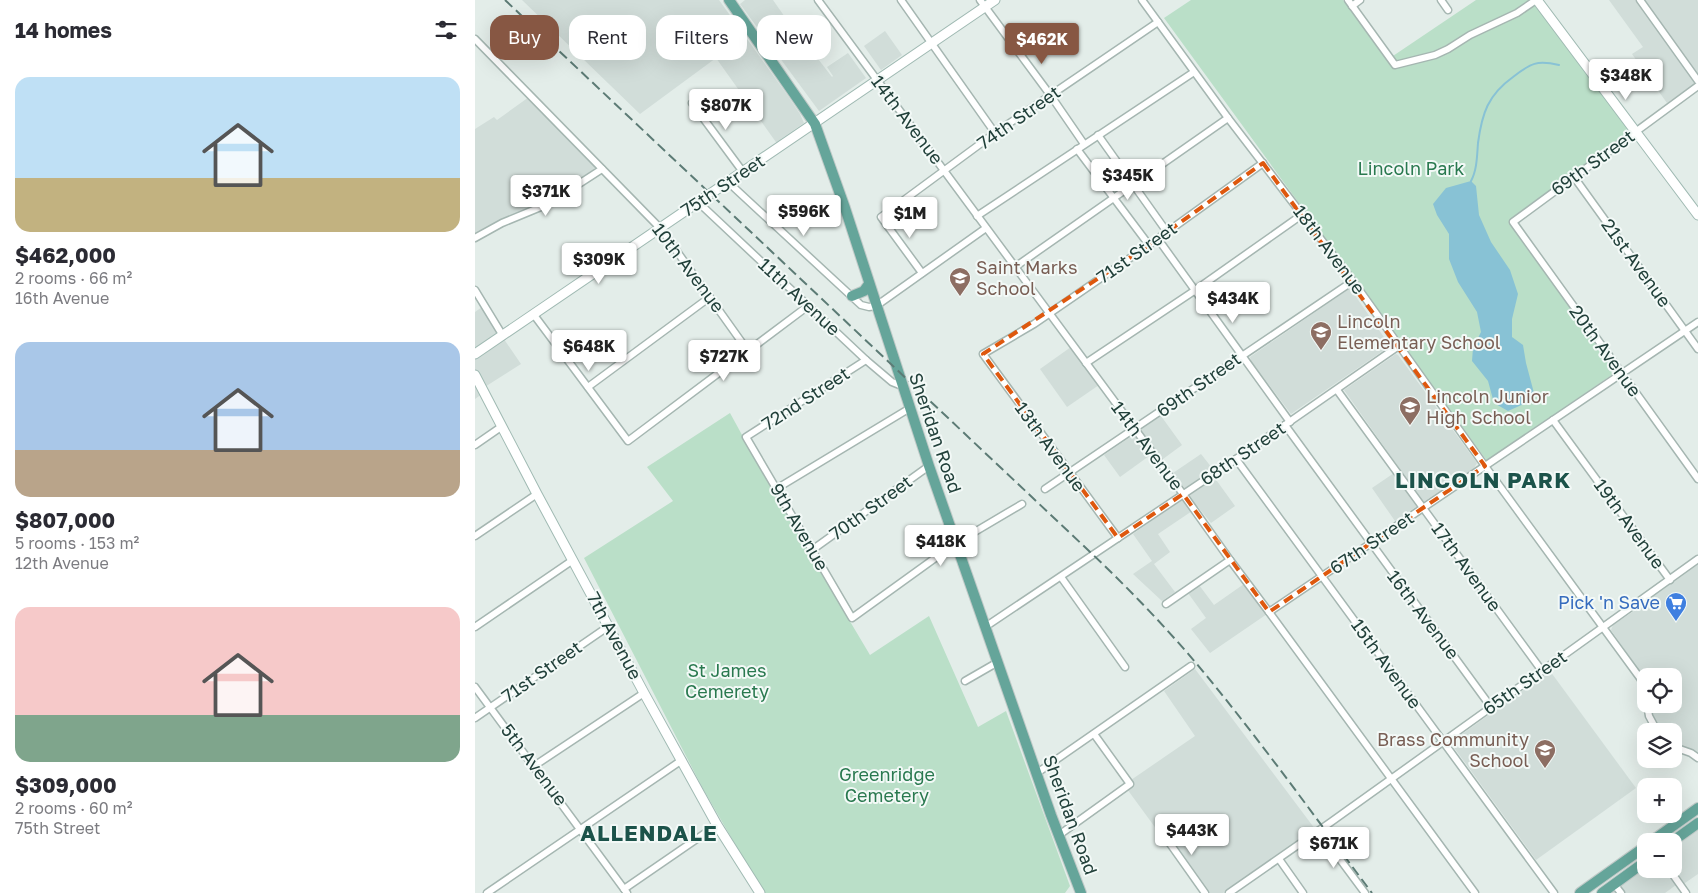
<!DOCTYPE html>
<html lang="en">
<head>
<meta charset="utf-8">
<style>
	body { margin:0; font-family:"Golos Text",sans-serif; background:#f2f2f3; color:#2b2b33; height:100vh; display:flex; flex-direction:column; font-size:19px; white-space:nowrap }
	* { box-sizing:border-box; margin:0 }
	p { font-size:16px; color:#7c7c81 }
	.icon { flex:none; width:28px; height:28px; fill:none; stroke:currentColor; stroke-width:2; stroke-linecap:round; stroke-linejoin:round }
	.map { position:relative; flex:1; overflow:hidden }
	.panel { display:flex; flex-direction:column; background:#fff; width:475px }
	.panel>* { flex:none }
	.guide { position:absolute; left:15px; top:15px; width:475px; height:45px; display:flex; gap:10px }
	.controls { position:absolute; left:1162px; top:668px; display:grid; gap:10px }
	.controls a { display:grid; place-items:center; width:45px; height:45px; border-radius:10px; background:#fff; box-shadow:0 5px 20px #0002; font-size:25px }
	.price { position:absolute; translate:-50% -42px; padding:0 11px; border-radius:5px; background:#fff; color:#222; font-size:16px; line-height:32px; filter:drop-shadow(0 1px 2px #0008) }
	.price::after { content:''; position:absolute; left:50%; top:30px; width:15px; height:11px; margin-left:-8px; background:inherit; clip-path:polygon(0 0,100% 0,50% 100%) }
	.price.selected { background:#875743; color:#fff }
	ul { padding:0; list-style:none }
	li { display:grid; align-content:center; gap:10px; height:265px; padding:0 15px }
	li span { display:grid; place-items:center; height:155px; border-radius:15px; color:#555 }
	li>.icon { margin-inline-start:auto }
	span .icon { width:90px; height:90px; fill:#fffc; stroke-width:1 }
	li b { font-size:21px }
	h2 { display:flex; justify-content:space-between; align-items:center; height:60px; padding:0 15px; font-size:21px }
	.pill { padding:0 18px; border-radius:15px; background:#fff; box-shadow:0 5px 20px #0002; font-size:18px; line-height:45px }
	.pill.selected { background:#875743; color:#fff }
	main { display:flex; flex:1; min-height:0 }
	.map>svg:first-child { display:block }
	.built { fill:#d1ddd9 }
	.green { fill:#badfc8 }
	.water { fill:#88c2d5 }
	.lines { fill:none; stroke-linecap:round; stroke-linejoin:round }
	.stream { stroke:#88c2d5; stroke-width:2 }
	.street-casing { stroke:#a5b6b1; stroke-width:9 }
	.secondary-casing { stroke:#a0bab3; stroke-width:11 }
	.primary-casing { stroke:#c1cac8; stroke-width:12 }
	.street { stroke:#fff; stroke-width:6 }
	.secondary { stroke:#fff; stroke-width:9 }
	.primary { stroke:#65a59a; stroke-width:10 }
	.rail { stroke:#5c7b75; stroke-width:2; stroke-dasharray:10 5; stroke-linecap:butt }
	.marked { fill:none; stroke:#de580e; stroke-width:4; stroke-dasharray:10 6; stroke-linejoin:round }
	.labels { text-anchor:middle; stroke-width:4; stroke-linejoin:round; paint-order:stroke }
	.street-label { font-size:18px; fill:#21403a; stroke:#f3f9f7 }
	.park-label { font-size:18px; fill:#29794f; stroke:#f3f9f7 }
	.education-label { font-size:18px; fill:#785e54; stroke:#f3f9f7; text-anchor:start }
	.shop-label { font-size:18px; fill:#366cbe; stroke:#f3f9f7; text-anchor:end }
	.district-label { font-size:22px; font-weight:bold; letter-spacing:1px; fill:#1c534a; stroke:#f3f9f7 }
</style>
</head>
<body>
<main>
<section class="panel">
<h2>14 homes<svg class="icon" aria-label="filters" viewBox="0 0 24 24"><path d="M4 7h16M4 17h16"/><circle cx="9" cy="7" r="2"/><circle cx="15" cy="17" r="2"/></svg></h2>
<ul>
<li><span style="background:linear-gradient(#bfe0f5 65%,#c2b280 0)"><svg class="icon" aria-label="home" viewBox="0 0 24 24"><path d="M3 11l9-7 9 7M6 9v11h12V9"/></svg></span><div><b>$462,000</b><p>2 rooms · 66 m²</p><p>16th Avenue</p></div></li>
<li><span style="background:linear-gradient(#a9c7e8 70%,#b9a48a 0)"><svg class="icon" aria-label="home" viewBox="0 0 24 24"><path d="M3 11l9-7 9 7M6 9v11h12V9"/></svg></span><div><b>$807,000</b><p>5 rooms · 153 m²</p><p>12th Avenue</p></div></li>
<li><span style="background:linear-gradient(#f6c9c9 70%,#7fa58c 0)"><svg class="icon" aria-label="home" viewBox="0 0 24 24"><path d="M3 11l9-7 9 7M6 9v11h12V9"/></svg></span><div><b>$309,000</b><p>2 rooms · 60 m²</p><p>75th Street</p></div></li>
</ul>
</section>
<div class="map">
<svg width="1223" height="893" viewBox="0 0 1223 893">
	<rect width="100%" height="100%" fill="#e3ede9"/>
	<g class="built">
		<path d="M47 0H244L313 96 325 114 329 123 306 139 303 145 241 58 165 114Z"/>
		<path d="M270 0H298L321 33 298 49 265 4Z"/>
		<path d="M1134 0H1223V81L1192 103 1157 54 1168 47Z"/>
		<path d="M410 31 427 55 406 70 389 46Z"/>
		<path d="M323 33 357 77 358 76 352 67 373 53 391 78 344 111 299 50Z"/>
		<path d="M54 97 120 167 118 170 73 200 29 219 0 234V129L19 117 22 120Z"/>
		<path d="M875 288 915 346 816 414 776 361 775 357Z"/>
		<path d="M7 307 46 364 5 390 7 394 0 399V312Z"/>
		<path d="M596 347 624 385 592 407 565 369Z"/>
		<path d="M921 354 923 355 1002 463 999 468 920 521 897 488 925 469 869 390Z"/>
		<path d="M686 416 707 445 688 459 681 451 645 477 629 455Z"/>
		<path d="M726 454 737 468 734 470 760 506 736 523 723 507 683 534 695 552 679 564 700 592 687 601 658 574 677 561 658 534 714 494 698 473Z"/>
		<path d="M1223 559V753L1199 742V731H1187L1182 725 1177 713 1175 704H1199V676H1171V680L1136 630 1138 625 1159 611 1157 607Z"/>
		<path d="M769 584 792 614 735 653 716 629 731 618 713 593 724 585 739 605Z"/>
		<path d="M720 669 840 829 748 893H734L730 889 686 828 682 830 652 789 659 784 656 780 720 736 689 691Z"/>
		<path d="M1075 671 1161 788 1061 860 980 749 976 742Z"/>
		<path d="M1223 827V874L1207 885 1205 882 1190 893H1132L1171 865V869H1199V845Z"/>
	</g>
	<g class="green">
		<path d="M716 0H868L912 60 1001 0H1056L1155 131 1034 222 1141 372 1012 461 689 18Z"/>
		<path d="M255 413 301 497 395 655 454 616 503 727 531 711 595 886 590 893H290L283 884 227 787 109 558 198 501 172 467Z"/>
	</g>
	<path class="water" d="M996 181 1001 186 1004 215 1016 242 1035 270 1043 294 1037 319V337L1048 345 1051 363 1059 393 1053 402 1033 411 1019 403 1013 381 997 361 998 348 1006 332 1002 312 983 282 974 259V234L962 215 958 204 971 188Z"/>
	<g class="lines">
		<path class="stream" d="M996 181C1002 170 1002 156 1003 143 1007 113 1013 95 1038 77 1056 63 1062 60 1084 65"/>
		<g class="street-casing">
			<g id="street">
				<path d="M343 0 708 494 755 560 794 612 1000 893"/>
				<path d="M426 0 520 133"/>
				<path d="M505 0 576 96 609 144"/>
				<path d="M667 0 753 118 878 281 1010 466 1165 678 1170 686 1171 699"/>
				<path d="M873 0 920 65 960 55 973 49 995 35 1042 13 1061 0"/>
				<path d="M966 0 973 10"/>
				<path d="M1165 0 1223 81"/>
				<path d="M877 6 885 0"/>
				<path d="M0 39 186 229 273 351"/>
				<path d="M1223 86 1038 222 1223 479"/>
				<path d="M217 103 268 172"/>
				<path d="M623 135 692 232"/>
				<path d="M602 149 674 245"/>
				<path d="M1099 177 1223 349"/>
				<path d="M253 182 386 305 394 307 401 306 511 228"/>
				<path d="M224 203 391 360 417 382 427 386"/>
				<path d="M502 216 719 72"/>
				<path d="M0 238 27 223 73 204 127 169"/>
				<path d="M683 239 815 422"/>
				<path d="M540 267 753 118"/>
				<path d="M447 273 406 217 520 133 683 22"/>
				<path d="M0 290 28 336"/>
				<path d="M59 315 153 441 333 306"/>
				<path d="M391 360 271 437 377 618 481 543 547 504"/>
				<path d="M611 363 719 291 828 214"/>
				<path d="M113 387 235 297"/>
				<path d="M862 390 1067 671"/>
				<path d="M1078 420 1195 580"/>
				<path d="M810 425 1016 707"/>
				<path d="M0 445 26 427"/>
				<path d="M761 459 1079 893"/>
				<path d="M301 489 435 408"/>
				<path d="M570 489 878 281"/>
				<path d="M0 536 62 494"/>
				<path d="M643 538 508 354 559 324 674 245 788 163"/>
				<path d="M337 550 454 466"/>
				<path d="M586 577 650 667"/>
				<path d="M691 604 755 560"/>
				<path d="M794 612 1223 322"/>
				<path d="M0 627 98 560"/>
				<path d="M510 627 761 459 925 345"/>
				<path d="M490 681 523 662"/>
				<path d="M0 687 152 893"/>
				<path d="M1172 704 1174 716 1182 731"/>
				<path d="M0 718 134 626"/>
				<path d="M1199 747 1216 753 1223 758"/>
				<path d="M59 766 169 693"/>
				<path d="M562 773 716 666"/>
				<path d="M686 831 730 893"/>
				<path d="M844 831 890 893"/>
				<path d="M584 835 655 784 619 734"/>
				<path d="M804 859 828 893"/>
				<path d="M1194 869 1211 893"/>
				<path d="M1139 884 1146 893"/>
				<path d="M149 889 242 825"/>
				<path d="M12 893 207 760"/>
				<path d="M754 893 856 822 1223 559"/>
			</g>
		</g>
		<g class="secondary-casing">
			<g id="secondary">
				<path d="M1062 0 1223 215"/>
				<path d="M0 354 520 0"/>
				<path d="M0 375 62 494 169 693 242 825 285 893"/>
			</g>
		</g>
		<g class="primary-casing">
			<g id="primary">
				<path d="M254 0 340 124 370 208 454 466 576 815 606 893"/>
				<path d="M377 296 389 291 394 284"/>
				<path d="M1177 841 1223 808"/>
				<path d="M1198 841 1223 823"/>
				<path d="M1105 893 1171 846"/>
				<path d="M1127 893 1171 861"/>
			</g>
		</g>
		<use href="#street" class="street"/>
		<use href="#secondary" class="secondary"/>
		<use href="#primary" class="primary"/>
		<path class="rail" d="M30 0 613 550C651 586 687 623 721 663 783 737 839 816 897 893"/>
	</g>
	<path class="marked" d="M788 163 1010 466 794 612 708 494 643 538 508 354 674 245Z"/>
	<defs>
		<g id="school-pin" transform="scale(1.125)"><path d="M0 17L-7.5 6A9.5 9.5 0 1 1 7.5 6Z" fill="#8d6e63" stroke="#f3f9f7"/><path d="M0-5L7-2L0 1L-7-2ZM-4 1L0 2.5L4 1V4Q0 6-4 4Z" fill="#fff"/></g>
		<g id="supermarket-pin" transform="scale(1.125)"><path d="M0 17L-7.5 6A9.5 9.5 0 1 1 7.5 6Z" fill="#3f7fe0" stroke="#f3f9f7"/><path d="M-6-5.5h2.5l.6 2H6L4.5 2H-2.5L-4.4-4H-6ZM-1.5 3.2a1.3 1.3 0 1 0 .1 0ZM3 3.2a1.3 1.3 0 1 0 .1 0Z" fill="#fff"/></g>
	</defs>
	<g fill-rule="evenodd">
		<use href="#school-pin" x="485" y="278"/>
		<use href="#school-pin" x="846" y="332"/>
		<use href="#school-pin" x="935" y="407"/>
		<use href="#supermarket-pin" x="1201" y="603"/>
		<use href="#school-pin" x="1070" y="750"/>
	</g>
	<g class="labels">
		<g class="street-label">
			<text transform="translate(544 118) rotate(-35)" y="6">74th Street</text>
			<text transform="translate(432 120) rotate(53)" y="6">14th Avenue</text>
			<text transform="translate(1118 163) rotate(-36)" y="6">69th Street</text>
			<text transform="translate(248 186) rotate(-34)" y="6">75th Street</text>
			<text transform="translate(854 250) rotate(53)" y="6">18th Avenue</text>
			<text transform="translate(662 253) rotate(-35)" y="6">71st Street</text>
			<text transform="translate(1161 263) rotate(54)" y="6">21st Avenue</text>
			<text transform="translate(213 268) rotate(53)" y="6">10th Avenue</text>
			<text transform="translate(324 297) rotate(43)" y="6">11th Avenue</text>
			<text transform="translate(1130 351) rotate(54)" y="6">20th Avenue</text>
			<text transform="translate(724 385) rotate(-35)" y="6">69th Street</text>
			<text transform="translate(331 399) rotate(-33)" y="6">72nd Street</text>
			<text transform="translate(460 433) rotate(71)" y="6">Sheridan Road</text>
			<text transform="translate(672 446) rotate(53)" y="6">14th Avenue</text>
			<text transform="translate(575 447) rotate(54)" y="6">13th Avenue</text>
			<text transform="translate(768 454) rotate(-34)" y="6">68th Street</text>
			<text transform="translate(396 508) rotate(-36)" y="6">70th Street</text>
			<text transform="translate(1154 524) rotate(54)" y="6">19th Avenue</text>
			<text transform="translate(324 527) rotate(60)" y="6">9th Avenue</text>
			<text transform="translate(897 543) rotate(-34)" y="6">67th Street</text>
			<text transform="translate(991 567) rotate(54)" y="6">17th Avenue</text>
			<text transform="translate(948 615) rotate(53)" y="6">16th Avenue</text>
			<text transform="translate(139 636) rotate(62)" y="6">7th Avenue</text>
			<text transform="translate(911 664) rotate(54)" y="6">15th Avenue</text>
			<text transform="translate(67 672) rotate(-35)" y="6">71st Street</text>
			<text transform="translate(1050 683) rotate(-35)" y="6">65th Street</text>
			<text transform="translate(59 765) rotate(53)" y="6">5th Avenue</text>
			<text transform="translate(595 815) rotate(70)" y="6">Sheridan Road</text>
		</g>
		<g class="park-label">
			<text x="936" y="175">Lincoln Park</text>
			<text x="252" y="677">St James<tspan x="252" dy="21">Cemerety</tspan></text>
			<text x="412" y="781">Greenridge<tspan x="412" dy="21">Cemetery</tspan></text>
		</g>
		<g class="education-label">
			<text x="501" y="274">Saint Marks<tspan x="501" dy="21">School</tspan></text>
			<text x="862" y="328">Lincoln<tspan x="862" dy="21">Elementary School</tspan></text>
			<text x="951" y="403">Lincoln Junior<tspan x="951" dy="21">High School</tspan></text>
			<text x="1054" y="746" text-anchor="end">Brass Community<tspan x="1054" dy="21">School</tspan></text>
		</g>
		<g class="shop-label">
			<text x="1185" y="609">Pick 'n Save</text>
		</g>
		<g class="district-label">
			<text x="1008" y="488">LINCOLN PARK</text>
			<text x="174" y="841">ALLENDALE</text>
		</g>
	</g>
</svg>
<div class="controls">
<a><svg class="icon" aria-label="locate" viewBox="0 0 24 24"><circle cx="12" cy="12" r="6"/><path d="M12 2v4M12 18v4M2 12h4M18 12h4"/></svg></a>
<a><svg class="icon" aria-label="layers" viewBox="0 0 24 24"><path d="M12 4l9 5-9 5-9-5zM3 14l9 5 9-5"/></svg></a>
<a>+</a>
<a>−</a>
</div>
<b class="price selected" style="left:567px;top:65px">$462K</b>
<b class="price" style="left:1151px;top:101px">$348K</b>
<b class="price" style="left:251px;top:131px">$807K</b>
<b class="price" style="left:653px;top:201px">$345K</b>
<b class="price" style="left:71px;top:217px">$371K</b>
<b class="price" style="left:329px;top:237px">$596K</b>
<b class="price" style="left:435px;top:239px">$1M</b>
<b class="price" style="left:124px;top:285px">$309K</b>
<b class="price" style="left:758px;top:324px">$434K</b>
<b class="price" style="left:114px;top:372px">$648K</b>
<b class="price" style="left:249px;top:382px">$727K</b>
<b class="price" style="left:466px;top:567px">$418K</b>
<b class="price" style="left:717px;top:856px">$443K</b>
<b class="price" style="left:859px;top:869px">$671K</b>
<div class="guide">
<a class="pill selected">Buy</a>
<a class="pill">Rent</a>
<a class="pill">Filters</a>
<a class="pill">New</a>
</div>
</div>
</main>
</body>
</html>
